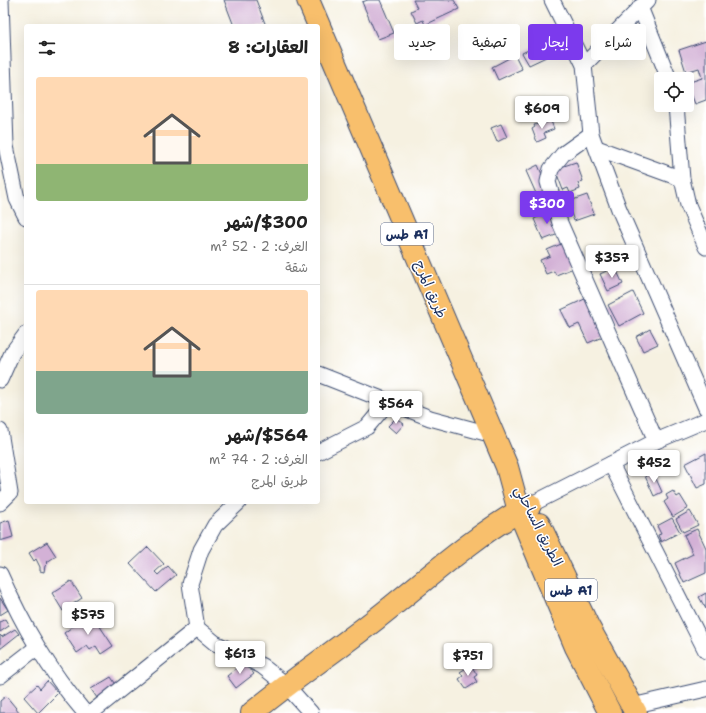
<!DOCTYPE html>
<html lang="ar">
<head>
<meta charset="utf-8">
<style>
	body { margin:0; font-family:"Shantell Sans","Playpen Sans Arabic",sans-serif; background:#f2f2f2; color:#222; direction:rtl; height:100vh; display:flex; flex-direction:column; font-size:15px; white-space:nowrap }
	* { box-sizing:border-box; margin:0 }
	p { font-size:13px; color:#767676 }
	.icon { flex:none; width:22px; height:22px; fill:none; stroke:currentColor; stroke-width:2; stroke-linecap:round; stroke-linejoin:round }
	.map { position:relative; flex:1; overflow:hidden; direction:ltr }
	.panel { position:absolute; left:24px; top:24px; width:296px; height:480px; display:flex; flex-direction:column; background:#fff; border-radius:4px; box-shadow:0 4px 16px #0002; direction:rtl }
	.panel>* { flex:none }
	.guide { position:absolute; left:332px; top:24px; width:314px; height:36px; direction:rtl; display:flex; gap:8px }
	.fabs { position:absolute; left:654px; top:72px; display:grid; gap:8px }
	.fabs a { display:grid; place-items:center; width:40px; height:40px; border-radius:4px; background:#fff; box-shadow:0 4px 16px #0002; font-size:20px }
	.price { position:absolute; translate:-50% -34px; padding:0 9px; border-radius:4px; background:#fff; color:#222; font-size:13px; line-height:26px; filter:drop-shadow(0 1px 2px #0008) }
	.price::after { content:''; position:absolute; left:50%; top:24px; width:12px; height:9px; margin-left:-6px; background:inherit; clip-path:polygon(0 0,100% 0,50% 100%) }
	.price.current { background:#7c3aed; color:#fff }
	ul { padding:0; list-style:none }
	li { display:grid; align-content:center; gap:8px; height:212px; padding:0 12px }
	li+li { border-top:1px solid #e0e0e0 }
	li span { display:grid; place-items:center; height:124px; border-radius:4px; color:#555 }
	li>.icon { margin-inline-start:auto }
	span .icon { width:72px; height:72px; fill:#fffc; stroke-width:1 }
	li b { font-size:17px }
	h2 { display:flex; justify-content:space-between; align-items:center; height:48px; padding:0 12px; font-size:17px }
	.tag { padding:0 14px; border-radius:4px; background:#fff; box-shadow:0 4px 16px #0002; font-size:14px; line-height:36px }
	.tag.current { background:#7c3aed; color:#fff }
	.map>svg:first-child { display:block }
	.building { fill:#d3b1d6 }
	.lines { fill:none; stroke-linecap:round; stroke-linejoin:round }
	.minor-casing { stroke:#3c4c72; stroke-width:17 }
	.primary-casing { stroke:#3c4c72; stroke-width:24 }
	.trunk-casing { stroke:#3c4c72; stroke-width:24 }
	.minor { stroke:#fff; stroke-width:15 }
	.primary { stroke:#f8bf6c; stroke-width:22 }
	.trunk { stroke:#f8bf6c; stroke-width:22 }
	.labels { text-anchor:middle; stroke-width:3; stroke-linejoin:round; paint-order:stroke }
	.shield { fill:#fff; stroke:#5f6d8e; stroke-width:1 }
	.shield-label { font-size:13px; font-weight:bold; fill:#1b2f5e }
	.street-label { font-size:14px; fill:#1b2f5e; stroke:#fff }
</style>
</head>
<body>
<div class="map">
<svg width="706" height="713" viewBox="0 0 706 713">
	<rect width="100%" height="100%" fill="#fff"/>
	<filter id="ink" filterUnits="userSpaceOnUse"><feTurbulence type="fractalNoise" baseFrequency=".025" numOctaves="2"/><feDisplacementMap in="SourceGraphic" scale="8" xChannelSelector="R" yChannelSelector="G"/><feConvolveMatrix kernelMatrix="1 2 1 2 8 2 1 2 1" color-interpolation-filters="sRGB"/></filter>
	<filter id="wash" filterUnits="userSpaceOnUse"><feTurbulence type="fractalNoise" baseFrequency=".012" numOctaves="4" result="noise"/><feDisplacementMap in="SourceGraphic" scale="16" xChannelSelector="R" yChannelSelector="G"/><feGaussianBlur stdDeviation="0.9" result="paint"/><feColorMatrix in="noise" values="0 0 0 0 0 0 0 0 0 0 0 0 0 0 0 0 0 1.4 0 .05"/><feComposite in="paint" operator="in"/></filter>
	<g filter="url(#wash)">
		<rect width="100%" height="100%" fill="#f6f1e1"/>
		<g id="blocks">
			<g class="building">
				<path d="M224 0H256L266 26H234Z"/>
				<path d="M368 0H380L394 33 378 39 362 2Z"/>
				<path d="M413 0H454L459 9 425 25 423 20 417 23 411 11 417 8Z"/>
				<path d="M706 41V100L695 104 692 96 687 98V81L689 80 690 82 702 78 699 68 686 72 679 50Z"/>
				<path d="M539 45 546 57 529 65 522 53Z"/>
				<path d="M515 55 522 69 498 80 492 67Z"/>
				<path d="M551 121 554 129 544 133 546 138 537 142 532 129 535 127 534 125Z"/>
				<path d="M501 124 507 137 497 142 491 128Z"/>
				<path d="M576 162 583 181 578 183 580 189 570 193 568 188 563 190 555 169Z"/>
				<path d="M538 165 550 193 538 198 526 171Z"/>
				<path d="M587 195 594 214 574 221 567 202Z"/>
				<path d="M548 208 561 233 543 240 534 219 543 215 541 211Z"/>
				<path d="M566 242 575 264 570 267 571 269 556 275 554 271 546 274 540 260 550 256 547 250Z"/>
				<path d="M615 267 623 284 608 291 600 274Z"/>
				<path d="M633 292 643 313 619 326 608 305Z"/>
				<path d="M589 297 607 335 588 343 579 324 570 328 561 310Z"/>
				<path d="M650 329 658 344 643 351 636 337Z"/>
				<path d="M396 418 404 424 396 433 388 426Z"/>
				<path d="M706 453V484L697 488 685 464Z"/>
				<path d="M653 472 662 492 654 496 645 476Z"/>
				<path d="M673 491 677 497 680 495 688 508 673 517 664 502 668 499 666 495Z"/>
				<path d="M690 511 698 525 683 532 676 519Z"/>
				<path d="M672 518 680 532 661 542 658 535 661 534 657 526Z"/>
				<path d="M9 520 13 537 0 541V523Z"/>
				<path d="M697 529 706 548V573L684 583 675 563 693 554 684 535Z"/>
				<path d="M47 542 56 556 47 562 48 563 45 566 44 572 40 571V567L36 559 34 561 29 553Z"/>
				<path d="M148 547 164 564 155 572 158 575 168 566 176 575 156 592 130 564Z"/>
				<path d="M71 581 82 598 63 611 52 593Z"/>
				<path d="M706 593V609L699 597Z"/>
				<path d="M0 598 8 610 0 615Z"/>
				<path d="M91 613 113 646 101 654 96 646 90 650 87 646 77 653 64 633Z"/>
				<path d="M5 619 9 626 0 632V622Z"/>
				<path d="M15 629 19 634 0 649V635L2 637Z"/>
				<path d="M244 662 254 674 236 688 227 676Z"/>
				<path d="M471 665 477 675 474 677 477 682 466 689 459 679 463 676 460 672Z"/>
				<path d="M111 677 119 689 99 701 91 689Z"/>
				<path d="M47 681 58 693 38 713 24 697 37 685 40 689Z"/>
				<path d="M6 696 20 713H0V701Z"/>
			</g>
		</g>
	</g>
	<g filter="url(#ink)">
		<use href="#blocks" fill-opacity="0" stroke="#3c4c72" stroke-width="1"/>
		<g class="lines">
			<g class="minor-casing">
				<g id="minor">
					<path d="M1 0 6 146 17 199 26 217"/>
					<path d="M552 0 584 65 591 134 619 209 706 408"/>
					<path d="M640 7 669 79"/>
					<path d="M584 65 648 0"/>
					<path d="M676 105 682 179 688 205 706 247"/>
					<path d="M591 134 563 154 551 169 548 182 560 223 656 441"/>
					<path d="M597 148 682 179"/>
					<path d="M318 374 430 418 493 435"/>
					<path d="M0 380 12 353 26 334"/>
					<path d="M0 431 10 493 0 503"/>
					<path d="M318 452 367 427 388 402"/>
					<path d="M611 464 706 651"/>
					<path d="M239 502 215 525 201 550 190 584 197 628 215 643 262 666 286 685 311 713"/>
					<path d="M530 505 656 441 706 420"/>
					<path d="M0 574C23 626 48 669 85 713"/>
					<path d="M0 676 36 648"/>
					<path d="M632 706 706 689"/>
					<path d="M91 713 197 628"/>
				</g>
			</g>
			<g class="primary-casing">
				<path id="primary" d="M252 713C292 680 335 651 376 619 426 580 474 535 530 505"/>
			</g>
			<g class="trunk-casing">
				<g id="trunk">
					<path d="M308 0 507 467 519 511 576 647 610 713"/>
					<path d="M539 524 588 626 636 713"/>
				</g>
			</g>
			<use href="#minor" class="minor"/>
			<use href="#primary" class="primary"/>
			<use href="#trunk" class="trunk"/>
		</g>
	</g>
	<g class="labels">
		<g class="shield">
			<rect x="381" y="223" width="52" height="22" rx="3"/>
			<rect x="545" y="579" width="52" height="22" rx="3"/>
		</g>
		<g class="shield-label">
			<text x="407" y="239">طس A1</text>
			<text x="571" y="595">طس A1</text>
		</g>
		<g class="street-label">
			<text transform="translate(431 289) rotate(67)" y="5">طريق المرج</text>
			<text transform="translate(539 526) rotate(63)" y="5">الطريق الساحلي</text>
		</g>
	</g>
</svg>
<div class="fabs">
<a><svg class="icon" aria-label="locate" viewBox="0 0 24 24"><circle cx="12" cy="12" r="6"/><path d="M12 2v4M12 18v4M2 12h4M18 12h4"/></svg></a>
</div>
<b class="price" style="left:542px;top:130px">$609</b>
<b class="price current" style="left:547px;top:225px">$300</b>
<b class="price" style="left:612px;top:279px">$357</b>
<b class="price" style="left:396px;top:425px">$564</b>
<b class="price" style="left:654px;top:484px">$452</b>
<b class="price" style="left:88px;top:636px">$575</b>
<b class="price" style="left:240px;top:675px">$613</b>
<b class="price" style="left:468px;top:677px">$751</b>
<div class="guide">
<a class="tag">شراء</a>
<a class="tag current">إيجار</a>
<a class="tag">تصفية</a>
<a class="tag">جديد</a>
</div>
<section class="panel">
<h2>العقارات: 8<svg class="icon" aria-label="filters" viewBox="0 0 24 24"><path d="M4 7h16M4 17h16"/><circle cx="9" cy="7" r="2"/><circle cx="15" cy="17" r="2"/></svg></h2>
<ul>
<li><span style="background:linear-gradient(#ffd9b3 70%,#8fb573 0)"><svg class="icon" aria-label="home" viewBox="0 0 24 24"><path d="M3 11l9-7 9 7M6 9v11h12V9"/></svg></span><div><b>$300/شهر</b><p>الغرف: 2 · 52 m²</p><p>شقة</p></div></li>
<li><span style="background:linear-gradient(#ffd9b3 65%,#7fa58c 0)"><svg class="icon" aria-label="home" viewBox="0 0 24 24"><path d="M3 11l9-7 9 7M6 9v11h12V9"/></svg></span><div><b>$564/شهر</b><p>الغرف: 2 · 74 m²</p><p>طريق المرج</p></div></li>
</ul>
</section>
</div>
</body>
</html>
